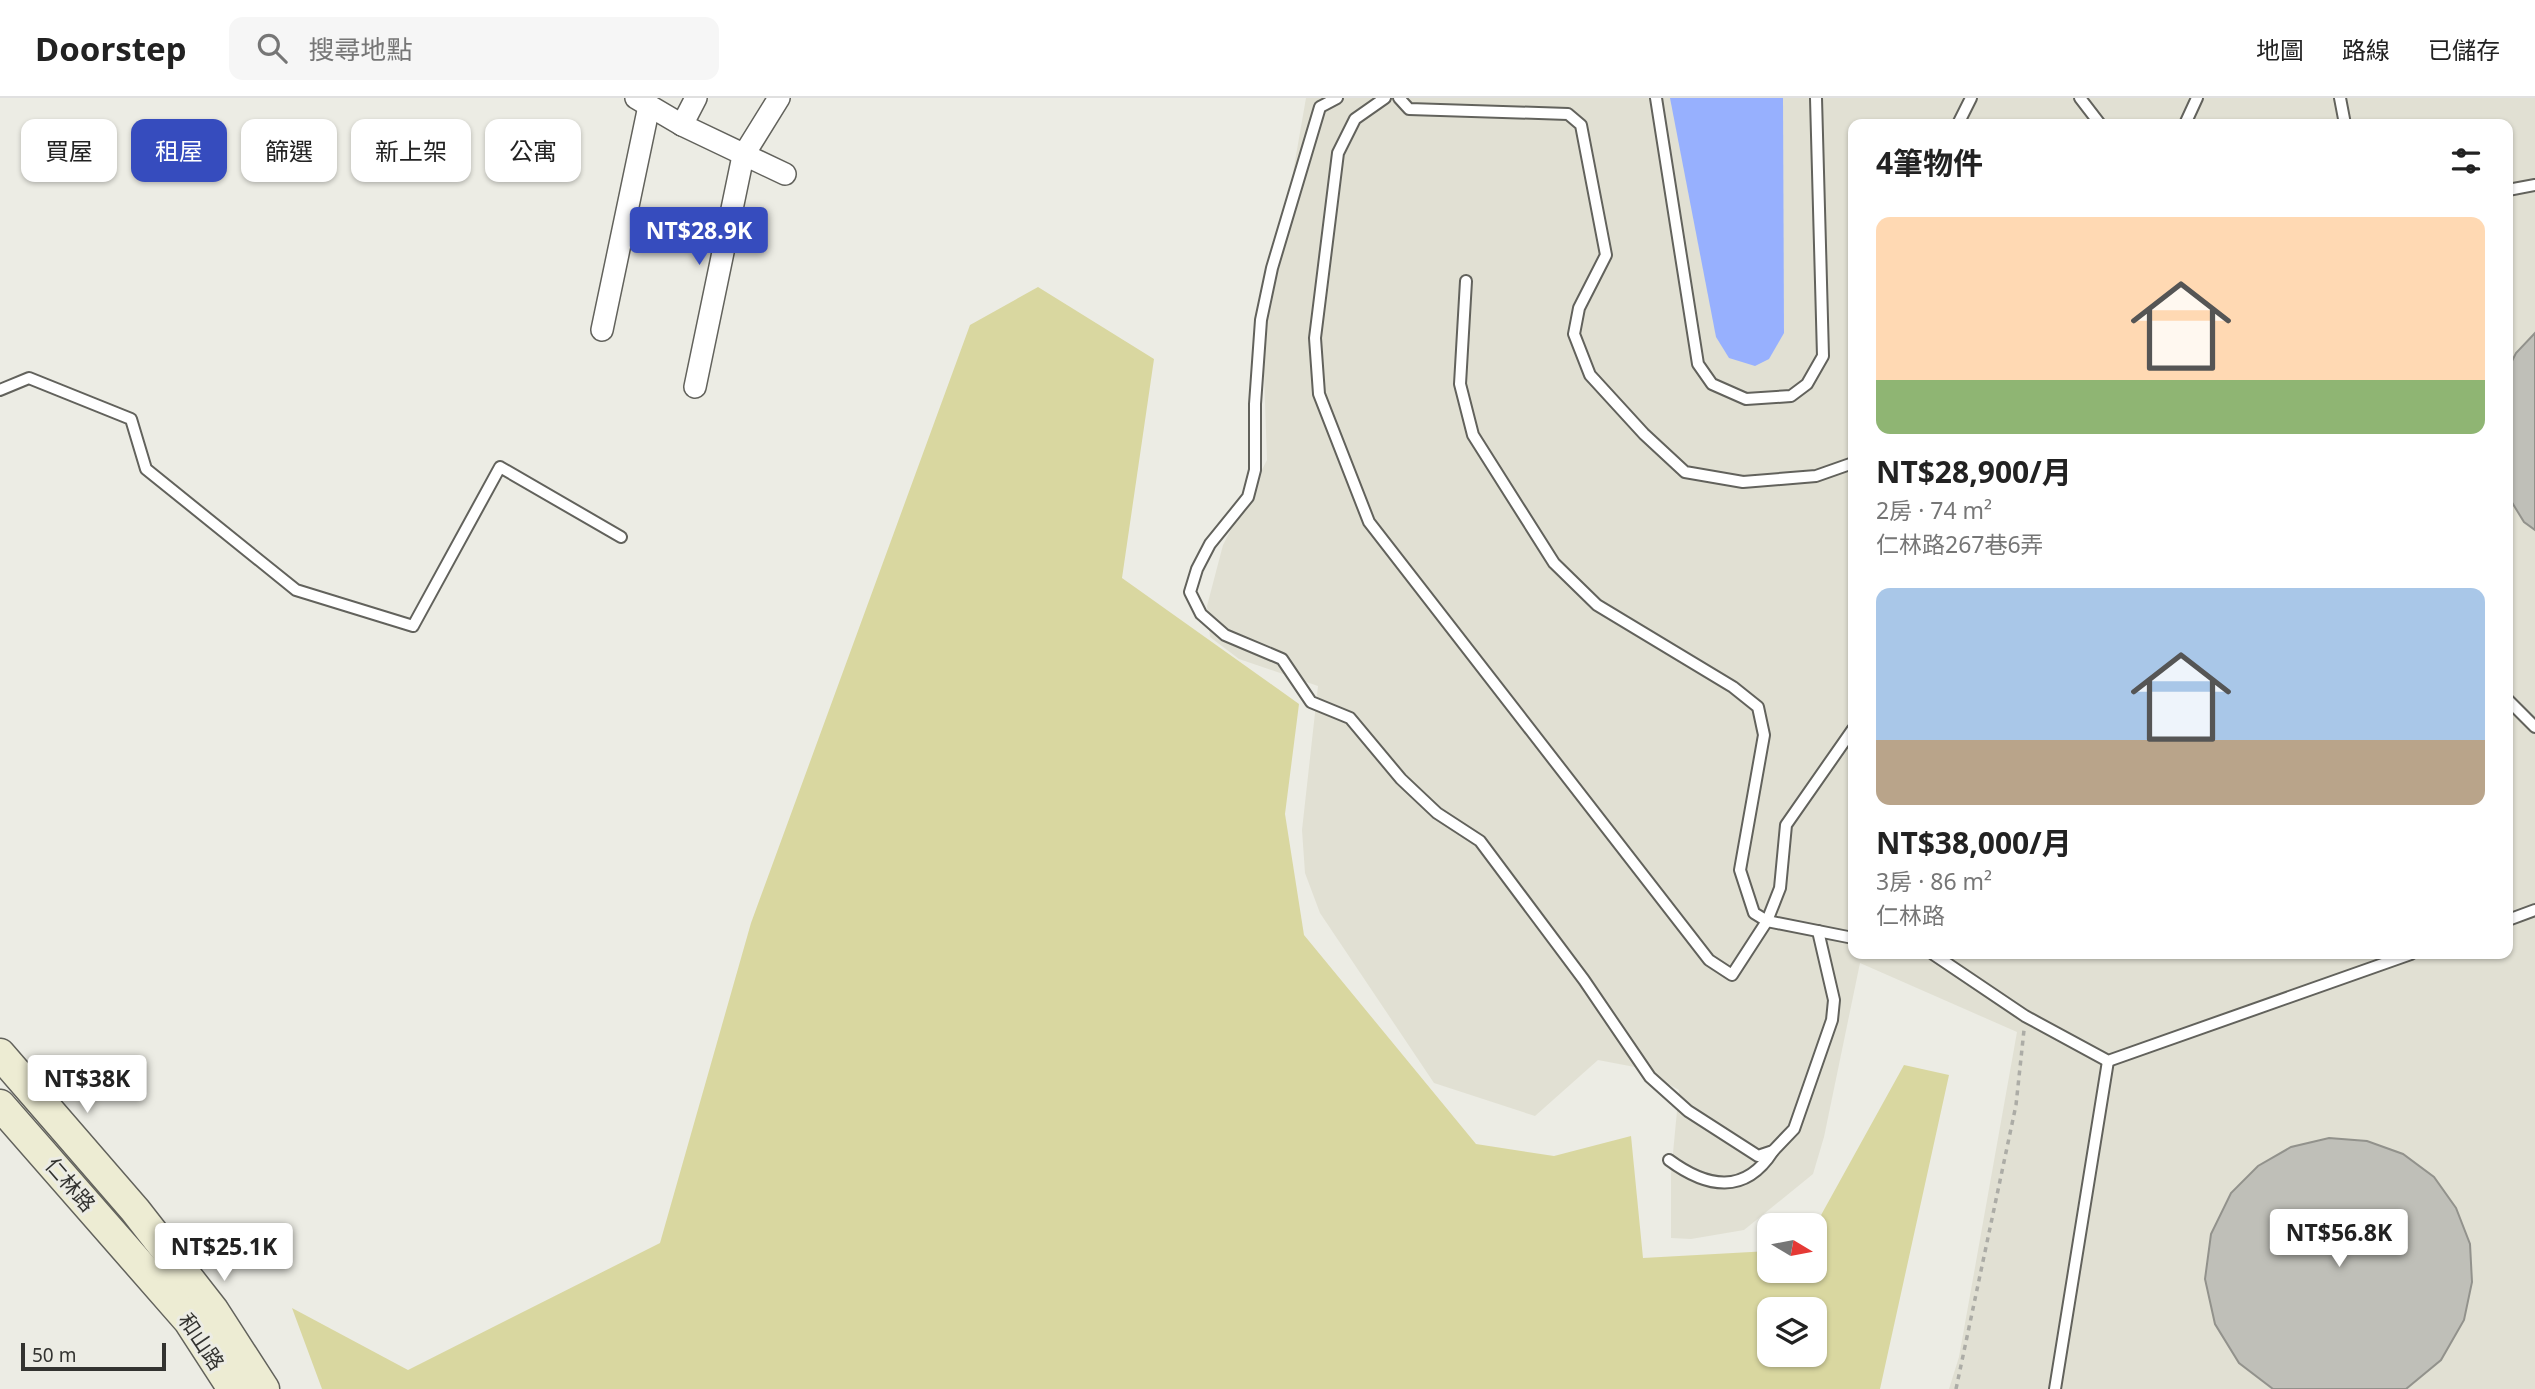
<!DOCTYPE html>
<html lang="zh-TW">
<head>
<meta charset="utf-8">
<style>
	body { margin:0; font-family:"Noto Sans","Noto Sans TC",sans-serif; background:#f6f6f6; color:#222; height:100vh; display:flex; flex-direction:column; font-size:26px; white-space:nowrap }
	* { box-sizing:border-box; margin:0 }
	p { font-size:23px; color:#767676 }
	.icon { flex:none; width:38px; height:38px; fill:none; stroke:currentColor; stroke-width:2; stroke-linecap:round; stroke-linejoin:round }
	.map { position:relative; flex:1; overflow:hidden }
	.panel { position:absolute; left:1848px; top:21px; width:665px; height:840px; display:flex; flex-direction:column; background:#fff; border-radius:14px; box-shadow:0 2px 5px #0004 }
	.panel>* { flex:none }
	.guide { position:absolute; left:21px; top:21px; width:665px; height:63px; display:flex; gap:14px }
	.needle { width:46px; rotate:100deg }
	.fabs { position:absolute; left:1757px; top:1115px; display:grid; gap:14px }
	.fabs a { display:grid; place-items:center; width:70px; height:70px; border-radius:14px; background:#fff; box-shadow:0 2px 5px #0004; font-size:35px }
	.scale { position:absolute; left:21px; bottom:18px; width:145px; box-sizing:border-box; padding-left:7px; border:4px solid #333330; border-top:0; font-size:19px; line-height:24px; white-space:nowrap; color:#333330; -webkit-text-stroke:5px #ecece4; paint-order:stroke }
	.price { position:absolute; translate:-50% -60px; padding:0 16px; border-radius:7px; background:#fff; color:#222; font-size:23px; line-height:46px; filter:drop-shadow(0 2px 4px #0008) }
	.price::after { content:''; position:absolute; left:50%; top:42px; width:21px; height:16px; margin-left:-10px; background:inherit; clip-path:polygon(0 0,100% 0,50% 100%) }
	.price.selected { background:#364cbe; color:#fff }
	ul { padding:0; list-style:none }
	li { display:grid; align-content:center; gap:14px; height:371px; padding:0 28px }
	li span { display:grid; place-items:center; height:217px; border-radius:14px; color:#555 }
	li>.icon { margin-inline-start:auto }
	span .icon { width:126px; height:126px; fill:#fffc; stroke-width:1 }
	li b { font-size:30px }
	h2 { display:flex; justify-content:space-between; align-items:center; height:84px; padding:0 28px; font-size:30px }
	.pill { padding:0 24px; border-radius:14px; background:#fff; box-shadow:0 2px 5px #0004; font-size:24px; line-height:63px }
	.pill.selected { background:#364cbe; color:#fff }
	header { display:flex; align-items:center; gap:42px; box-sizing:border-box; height:98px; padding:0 35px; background:#fff; border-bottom:2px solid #e0e0e0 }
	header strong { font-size:33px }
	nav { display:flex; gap:38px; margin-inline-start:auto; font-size:24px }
	.search { width:490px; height:63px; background:#f6f6f6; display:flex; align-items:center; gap:18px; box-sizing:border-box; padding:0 24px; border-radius:14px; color:#767676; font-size:26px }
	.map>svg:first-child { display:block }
	.built { fill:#e1e0d3; fill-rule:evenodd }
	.green { fill:#d9d7a0; fill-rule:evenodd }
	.water { fill:#97b0fe }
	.building { fill:#bfbfb8; stroke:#92928c; stroke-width:2 }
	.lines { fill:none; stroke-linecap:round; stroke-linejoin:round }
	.service-casing { stroke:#62625c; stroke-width:14 }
	.minor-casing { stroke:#62625c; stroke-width:24 }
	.secondary-casing { stroke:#62625c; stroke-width:33 }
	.path { stroke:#acaca6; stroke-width:3.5; stroke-dasharray:5 5; stroke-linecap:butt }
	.service { stroke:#fff; stroke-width:10 }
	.minor { stroke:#fff; stroke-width:21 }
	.secondary { stroke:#edecd3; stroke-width:30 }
	.labels { text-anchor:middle; stroke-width:6; stroke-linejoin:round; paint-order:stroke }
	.street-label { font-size:21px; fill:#333330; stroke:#ecece4 }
</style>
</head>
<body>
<header>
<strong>Doorstep</strong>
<div class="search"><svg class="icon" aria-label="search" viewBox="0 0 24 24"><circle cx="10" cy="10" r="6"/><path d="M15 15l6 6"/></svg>搜尋地點</div>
<nav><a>地圖</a><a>路線</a><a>已儲存</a></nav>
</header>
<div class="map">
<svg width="2535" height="1291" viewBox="0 0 2535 1291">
	<rect width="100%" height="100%" fill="#ecece4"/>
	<path class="built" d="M1306 0H2535V1291H1949L1959 1259 2017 934 1860 865 1824 1039 1813 1076 1744 1132 1691 1141 1671 1140V1076L1679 992 1640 970 1598 962 1535 1018 1434 985 1320 815 1305 775 1302 732 1318 588 1239 561 1210 539 1207 508 1223 447 1267 362 1263 247ZM1853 26H2508V856H1853Z"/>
	<path class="green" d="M1038 189 1154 261 1122 480 1299 606 1285 716 1304 837 1476 1046 1554 1058 1631 1038 1643 1160 1769 1153V1172H1815V1128L1904 967 1949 977 1880 1291H322L292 1210 408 1272 660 1145 751 825 970 227ZM1769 1211H1815V1256H1769Z"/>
	<path class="water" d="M1670 0H1783L1784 235 1769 261 1755 268 1729 260 1716 239Z"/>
	<g class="building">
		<path d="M2535 235V432L2524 424 2508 398V271L2516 255Z"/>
		<path d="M2329 1040 2367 1043 2403 1056 2434 1079 2456 1110 2470 1146 2472 1184 2464 1222 2441 1262 2406 1291H2273L2239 1265 2215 1226 2205 1181 2211 1136 2231 1095 2258 1068 2291 1049Z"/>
	</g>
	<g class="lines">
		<g class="service-casing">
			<g id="service">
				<path d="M1337 0 1320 9 1272 170 1261 222 1255 306V372L1248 399 1210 446 1197 471 1190 494 1201 516 1225 537 1282 561 1311 604 1350 620 1401 681 1437 715 1480 743 1584 882 1650 979 1688 1013 1758 1058 1773 1053 1794 1031 1832 922 1834 902 1818 833"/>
				<path d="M1385 0 1355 21 1338 55 1315 240 1319 296 1369 424 1709 862 1732 877 1767 823 1780 790 1786 727 1853 631"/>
				<path d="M1399 0 1409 11 1568 16 1581 27 1606 157 1579 210 1574 236 1590 277 1644 336 1685 374 1743 384 1816 378 1853 365"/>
				<path d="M1656 0 1698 266 1712 286 1746 301 1791 298 1807 286 1823 258 1816 0"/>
				<path d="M2080 0 2100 26"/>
				<path d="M2340 0 2345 26"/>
				<path d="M1958 26 1971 0"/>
				<path d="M2185 26 2197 0"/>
				<path d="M2508 92 2535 87"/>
				<path d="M1466 183 1460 286 1473 337 1554 465 1597 507 1733 589 1758 609 1764 637 1740 772 1754 815 1767 823 1853 840"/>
				<path d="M0 292 29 280 131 321 146 371 296 492 413 528 500 369 621 439"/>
				<path d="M2508 602 2535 629"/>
				<path d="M2508 822 2535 812"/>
				<path d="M1933 856 2025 918 2108 963 2411 856"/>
				<path d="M1669 1062C1707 1090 1745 1097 1773 1053"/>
				<path d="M2055 1291 2108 963"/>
			</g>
		</g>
		<g class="minor-casing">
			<g id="minor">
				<path d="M636 0 682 27 785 76"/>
				<path d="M682 27 696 0"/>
				<path d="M602 232 649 8"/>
				<path d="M695 289 743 58 779 0"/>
			</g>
		</g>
		<g class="secondary-casing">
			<g id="secondary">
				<path d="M0 956 135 1112 213 1212 264 1291"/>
				<path d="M0 1007 189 1223 233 1291"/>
			</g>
		</g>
		<path class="path" d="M1956 1291 2016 1007 2024 932"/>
		<use href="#service" class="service"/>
		<use href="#minor" class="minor"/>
		<use href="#secondary" class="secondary"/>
	</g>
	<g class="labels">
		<g class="street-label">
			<text transform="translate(70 1087) rotate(49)" y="7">仁林路</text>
			<text transform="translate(201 1244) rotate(56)" y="7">和山路</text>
		</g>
	</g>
</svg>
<div class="fabs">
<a><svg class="needle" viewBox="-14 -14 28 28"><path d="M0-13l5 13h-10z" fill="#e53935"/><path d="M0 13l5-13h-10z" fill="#767676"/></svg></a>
<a><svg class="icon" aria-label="layers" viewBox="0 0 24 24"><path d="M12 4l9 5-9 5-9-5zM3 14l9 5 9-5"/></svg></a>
</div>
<div class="scale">50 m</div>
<b class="price selected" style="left:699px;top:169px">NT$28.9K</b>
<b class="price" style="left:87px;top:1017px">NT$38K</b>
<b class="price" style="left:2339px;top:1171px">NT$56.8K</b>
<b class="price" style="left:224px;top:1185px">NT$25.1K</b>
<div class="guide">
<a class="pill">買屋</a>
<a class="pill selected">租屋</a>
<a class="pill">篩選</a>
<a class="pill">新上架</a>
<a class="pill">公寓</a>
</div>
<section class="panel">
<h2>4筆物件<svg class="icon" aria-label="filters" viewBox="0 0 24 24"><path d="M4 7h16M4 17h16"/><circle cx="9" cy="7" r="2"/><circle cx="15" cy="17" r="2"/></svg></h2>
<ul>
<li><span style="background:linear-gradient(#ffd9b3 75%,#8fb573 0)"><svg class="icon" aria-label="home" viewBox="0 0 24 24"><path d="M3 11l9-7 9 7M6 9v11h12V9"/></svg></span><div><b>NT$28,900/月</b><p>2房 · 74 m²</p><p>仁林路267巷6弄</p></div></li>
<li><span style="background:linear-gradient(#a9c7e8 70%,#b9a48a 0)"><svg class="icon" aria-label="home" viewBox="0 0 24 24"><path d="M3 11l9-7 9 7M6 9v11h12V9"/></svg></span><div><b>NT$38,000/月</b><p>3房 · 86 m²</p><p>仁林路</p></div></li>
</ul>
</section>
</div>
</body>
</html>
